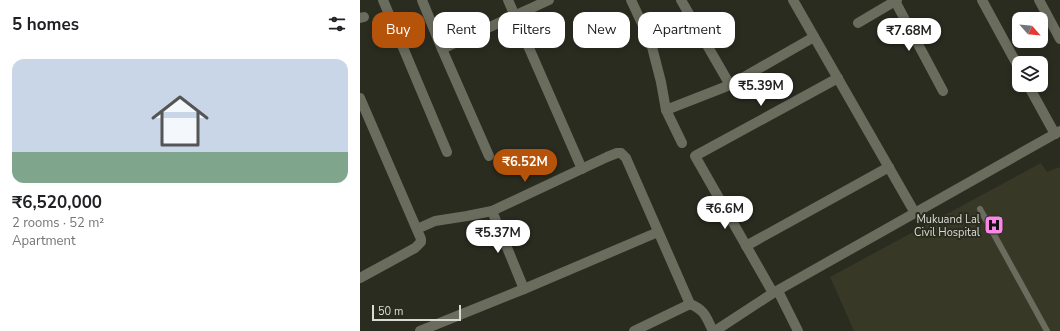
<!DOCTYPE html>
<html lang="en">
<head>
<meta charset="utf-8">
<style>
	body { margin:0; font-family:"Nunito Sans",sans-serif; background:#f6f6f6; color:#202124; height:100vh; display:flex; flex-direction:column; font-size:15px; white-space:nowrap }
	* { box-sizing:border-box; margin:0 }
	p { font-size:13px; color:#757577 }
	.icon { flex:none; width:22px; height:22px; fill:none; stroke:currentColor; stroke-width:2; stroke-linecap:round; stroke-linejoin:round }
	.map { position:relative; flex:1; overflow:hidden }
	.panel { display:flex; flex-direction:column; background:#fff; width:360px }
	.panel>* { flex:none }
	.banner { position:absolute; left:12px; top:12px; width:380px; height:36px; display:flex; gap:8px }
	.needle { width:26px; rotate:117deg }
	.fabs { position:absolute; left:652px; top:12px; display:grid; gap:8px }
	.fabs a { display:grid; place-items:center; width:36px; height:36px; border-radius:8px; background:#fff; box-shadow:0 2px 6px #0003; font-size:20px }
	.scale { position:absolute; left:12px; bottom:10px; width:89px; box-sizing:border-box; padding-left:4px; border:2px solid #dbdbd4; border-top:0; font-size:11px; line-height:14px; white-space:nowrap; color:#dbdbd4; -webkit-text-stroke:3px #2b2c20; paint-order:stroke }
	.price { position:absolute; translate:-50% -34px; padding:0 9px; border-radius:14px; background:#fff; color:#222; font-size:13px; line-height:26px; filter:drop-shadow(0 1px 2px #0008) }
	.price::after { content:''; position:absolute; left:50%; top:24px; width:12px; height:9px; margin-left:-6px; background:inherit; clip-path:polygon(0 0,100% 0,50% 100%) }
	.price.current { background:#b45309; color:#fff }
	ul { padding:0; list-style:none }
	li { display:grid; align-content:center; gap:8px; height:212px; padding:0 12px }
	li+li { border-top:1px solid #e0e0e0 }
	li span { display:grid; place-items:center; height:124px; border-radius:12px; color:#555 }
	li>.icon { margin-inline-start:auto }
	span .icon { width:72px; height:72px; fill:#fffc; stroke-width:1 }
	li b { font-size:17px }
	h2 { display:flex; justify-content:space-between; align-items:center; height:48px; padding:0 12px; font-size:17px }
	.tag { padding:0 14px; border-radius:12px; background:#fff; box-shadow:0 2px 6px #0003; font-size:14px; line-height:36px }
	.tag.current { background:#b45309; color:#fff }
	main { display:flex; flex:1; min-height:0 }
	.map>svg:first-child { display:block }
	.built { fill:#373826 }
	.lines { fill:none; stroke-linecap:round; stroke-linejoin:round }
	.service { stroke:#6a6c5e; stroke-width:6 }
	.minor { stroke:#6a6c5e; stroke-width:10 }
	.labels { text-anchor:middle; stroke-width:4; stroke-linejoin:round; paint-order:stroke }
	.poi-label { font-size:11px; fill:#dbdbd4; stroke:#2b2c20; text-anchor:end }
</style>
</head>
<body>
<main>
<section class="panel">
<h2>5 homes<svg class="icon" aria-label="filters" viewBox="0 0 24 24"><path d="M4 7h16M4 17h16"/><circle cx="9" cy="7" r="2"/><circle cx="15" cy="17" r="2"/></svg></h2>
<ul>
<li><span style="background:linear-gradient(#c9d6e8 75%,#7fa58c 0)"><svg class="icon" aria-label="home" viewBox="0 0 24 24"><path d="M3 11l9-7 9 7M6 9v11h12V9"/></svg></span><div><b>₹6,520,000</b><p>2 rooms · 52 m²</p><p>Apartment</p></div></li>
</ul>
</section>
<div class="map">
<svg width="700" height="331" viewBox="0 0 700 331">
	<rect width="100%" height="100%" fill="#2b2c20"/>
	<path class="built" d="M681 163 687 172 700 167V331H494L470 277Z"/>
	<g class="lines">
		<path class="service" d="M620 209 687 331"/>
		<g class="minor">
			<path d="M23 0 87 152"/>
			<path d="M62 0 82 49 129 156"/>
			<path d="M148 0 222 169"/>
			<path d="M271 0 291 43 301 82 306 110 322 143"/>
			<path d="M321 0 370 85"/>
			<path d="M433 0 555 213"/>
			<path d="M622 0 659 68"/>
			<path d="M679 0 700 39"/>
			<path d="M535 1 583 91"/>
			<path d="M0 18 4 17"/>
			<path d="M498 23 537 0"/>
			<path d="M82 49 189 0"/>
			<path d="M668 85 695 134"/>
			<path d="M0 98 61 239V242L55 248 0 278"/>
			<path d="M306 110 370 85 454 37"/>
			<path d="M132 211 164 289"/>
			<path d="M57 229 75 221 107 216 132 211 247 157 257 153H261L266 158 330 304C345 310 346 317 353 331"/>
			<path d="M386 246 529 167"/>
			<path d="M418 291 438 331"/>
			<path d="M413 293 335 156 478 78"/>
			<path d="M60 331 164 289 298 232"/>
			<path d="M274 331 330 304"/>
			<path d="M355 331 413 293 700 131"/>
		</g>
	</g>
	<defs>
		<g id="hospital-square" transform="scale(1)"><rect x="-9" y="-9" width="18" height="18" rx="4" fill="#fa87e6" stroke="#2b2c20"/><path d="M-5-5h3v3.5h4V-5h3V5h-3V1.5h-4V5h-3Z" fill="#111"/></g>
	</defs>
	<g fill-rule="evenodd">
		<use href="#hospital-square" x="634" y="225"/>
	</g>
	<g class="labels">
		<g class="poi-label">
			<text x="620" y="223">Mukuand Lal<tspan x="620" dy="13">Civil Hospital</tspan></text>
		</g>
	</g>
</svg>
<div class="fabs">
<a><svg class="needle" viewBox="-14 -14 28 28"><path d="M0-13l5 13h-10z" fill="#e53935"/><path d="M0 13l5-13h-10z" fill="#757577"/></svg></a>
<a><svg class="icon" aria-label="layers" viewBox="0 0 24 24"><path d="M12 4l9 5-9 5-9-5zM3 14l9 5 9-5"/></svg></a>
</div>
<div class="scale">50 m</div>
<b class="price" style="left:549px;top:52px">₹7.68M</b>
<b class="price" style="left:401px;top:107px">₹5.39M</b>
<b class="price current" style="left:165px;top:183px">₹6.52M</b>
<b class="price" style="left:365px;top:230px">₹6.6M</b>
<b class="price" style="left:138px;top:254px">₹5.37M</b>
<div class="banner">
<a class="tag current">Buy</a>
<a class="tag">Rent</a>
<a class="tag">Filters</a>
<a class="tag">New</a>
<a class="tag">Apartment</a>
</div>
</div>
</main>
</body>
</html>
